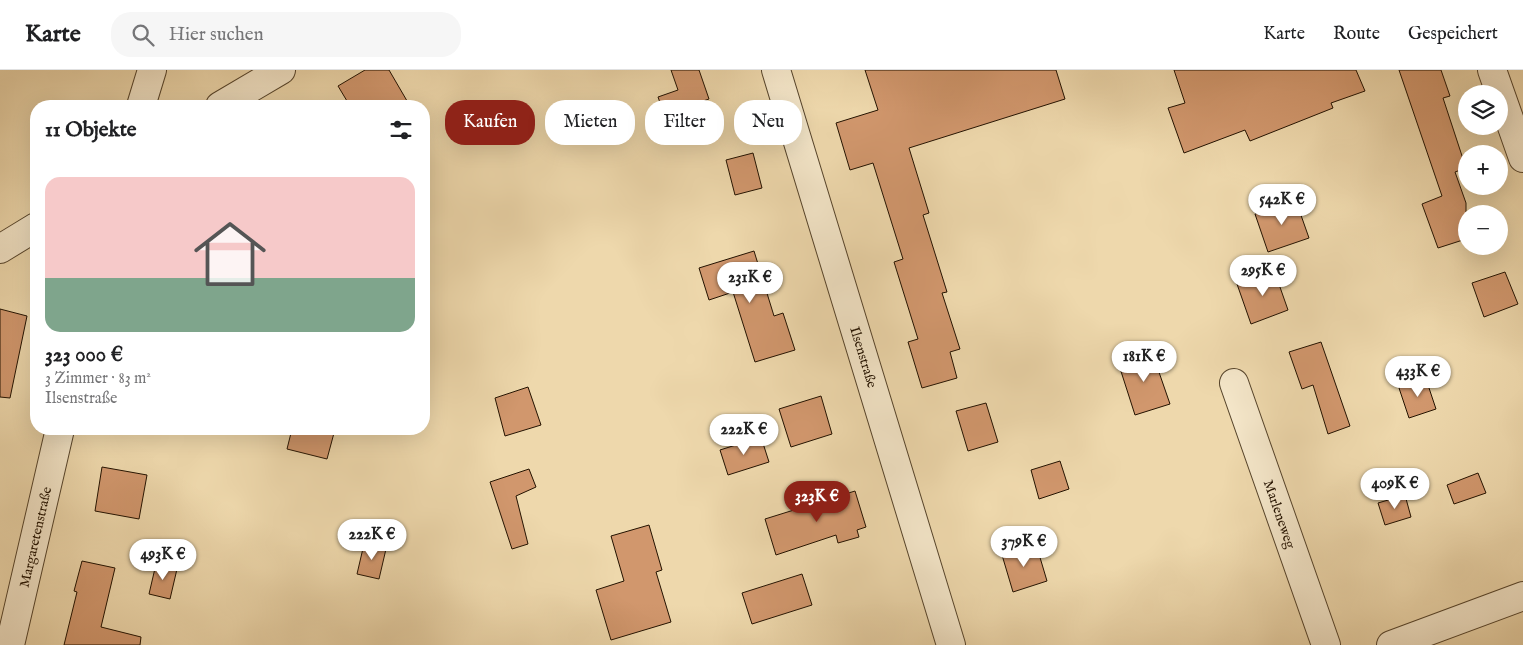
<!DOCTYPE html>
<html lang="de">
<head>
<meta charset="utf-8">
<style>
	body { margin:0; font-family:"IM FELL English",serif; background:#f6f6f6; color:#202124; height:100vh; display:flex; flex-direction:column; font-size:19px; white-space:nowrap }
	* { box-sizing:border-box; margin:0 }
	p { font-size:16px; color:#757577 }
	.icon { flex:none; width:28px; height:28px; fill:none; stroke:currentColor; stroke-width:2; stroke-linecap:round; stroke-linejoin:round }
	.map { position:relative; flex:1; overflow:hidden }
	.details { position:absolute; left:30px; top:30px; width:400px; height:335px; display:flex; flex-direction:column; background:#fff; border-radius:20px; box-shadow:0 5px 20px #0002 }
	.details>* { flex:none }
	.banner { position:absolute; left:445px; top:30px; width:475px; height:45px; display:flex; gap:10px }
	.buttons { position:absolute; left:1458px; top:15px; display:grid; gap:10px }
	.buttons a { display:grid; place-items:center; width:50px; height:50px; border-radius:50%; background:#fff; box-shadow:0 5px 20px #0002; font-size:25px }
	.price { position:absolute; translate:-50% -42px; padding:0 11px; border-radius:18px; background:#fff; color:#222; font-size:16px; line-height:32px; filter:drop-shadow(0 1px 2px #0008) }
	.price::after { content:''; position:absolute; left:50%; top:30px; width:15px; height:11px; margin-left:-8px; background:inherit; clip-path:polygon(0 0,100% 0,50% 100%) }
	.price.selected { background:#8f2418; color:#fff }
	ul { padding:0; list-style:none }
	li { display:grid; align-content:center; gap:10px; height:265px; padding:0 15px }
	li+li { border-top:1px solid #e0e0e0 }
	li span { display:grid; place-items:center; height:155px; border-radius:15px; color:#555 }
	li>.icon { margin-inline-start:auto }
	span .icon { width:90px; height:90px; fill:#fffc; stroke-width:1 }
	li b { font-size:21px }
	h2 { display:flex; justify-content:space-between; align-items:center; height:60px; padding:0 15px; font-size:21px }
	.tag { padding:0 18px; border-radius:20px; background:#fff; box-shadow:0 5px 20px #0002; font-size:18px; line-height:45px }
	.tag.selected { background:#8f2418; color:#fff }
	header { display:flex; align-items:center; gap:30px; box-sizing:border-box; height:70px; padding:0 25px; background:#fff; border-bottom:1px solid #e0e0e0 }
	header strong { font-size:24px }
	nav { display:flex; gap:28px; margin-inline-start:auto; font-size:18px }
	.search { width:350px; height:45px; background:#f6f6f6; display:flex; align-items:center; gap:12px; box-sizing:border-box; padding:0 18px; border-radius:20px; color:#757577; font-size:19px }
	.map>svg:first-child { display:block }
	.building { fill:#d1976d; stroke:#231200 }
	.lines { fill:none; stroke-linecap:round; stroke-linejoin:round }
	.minor-casing { stroke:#56442b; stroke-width:30 }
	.minor { stroke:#f4e6c9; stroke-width:28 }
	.labels { text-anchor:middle; stroke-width:5; stroke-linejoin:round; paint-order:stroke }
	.street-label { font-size:14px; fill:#231200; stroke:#f4e6c9 }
</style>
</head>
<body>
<header>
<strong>Karte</strong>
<div class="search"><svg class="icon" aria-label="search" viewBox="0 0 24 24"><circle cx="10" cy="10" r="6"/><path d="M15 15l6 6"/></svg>Hier suchen</div>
<nav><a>Karte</a><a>Route</a><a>Gespeichert</a></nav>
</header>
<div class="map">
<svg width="1523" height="575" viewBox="0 0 1523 575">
	<rect width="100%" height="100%" fill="#eed8ac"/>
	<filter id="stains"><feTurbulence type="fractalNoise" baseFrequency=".004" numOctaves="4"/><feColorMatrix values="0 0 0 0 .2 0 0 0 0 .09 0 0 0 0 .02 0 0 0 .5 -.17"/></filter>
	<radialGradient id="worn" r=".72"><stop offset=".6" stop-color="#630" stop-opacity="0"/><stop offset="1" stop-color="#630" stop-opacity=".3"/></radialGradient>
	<g class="building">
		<path d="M365 0H389L410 36H350L338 16Z"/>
		<path d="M671 0H699L709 29 686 37 691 51 669 58 658 27 678 20Z"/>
		<path d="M865 0H1056L1065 29 909 78 929 143 923 145 947 222 942 223 960 279 950 282 957 308 922 318 908 272 918 269 894 192 903 189 873 93 850 100 836 53 878 40Z"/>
		<path d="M1174 0H1356L1365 21 1331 33 1333 38 1250 71 1245 60 1184 83 1168 38 1185 33Z"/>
		<path d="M1399 0H1441L1450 26 1443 28 1466 98 1455 102 1466 133V169L1438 178 1422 134 1442 126Z"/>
		<path d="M753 83 762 118 735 125 726 90Z"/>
		<path d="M1296 131 1309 168 1268 182 1255 144Z"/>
		<path d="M754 181 774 246 783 243 795 280 755 292 733 222 709 230 699 198Z"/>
		<path d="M1274 200 1288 240 1251 254 1237 214Z"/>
		<path d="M1505 202 1518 234 1484 247 1472 213Z"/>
		<path d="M0 239 27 246 10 328 0 327Z"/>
		<path d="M1321 272 1350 356 1328 364 1313 315 1302 319 1289 282Z"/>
		<path d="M1152 282 1170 334 1135 345 1118 292Z"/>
		<path d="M1426 309 1436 339 1409 348 1399 318Z"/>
		<path d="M528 317 541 355 505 366 495 328Z"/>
		<path d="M821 326 832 364 791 377 779 339Z"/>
		<path d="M986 333 998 372 968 381 956 341Z"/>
		<path d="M292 359H320L334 363 327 389 287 379Z"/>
		<path d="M761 367 769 392 728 405 720 380Z"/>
		<path d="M1060 391 1069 419 1039 429 1031 400Z"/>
		<path d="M102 397 147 405 139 449 95 441Z"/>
		<path d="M529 399 536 417 516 426 528 474 512 479 490 412Z"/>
		<path d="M1478 403 1486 423 1454 434 1447 415Z"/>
		<path d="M855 421 866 457 857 460 859 467 838 473 836 465 776 485 765 449Z"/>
		<path d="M1405 425 1411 447 1385 455 1378 433Z"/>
		<path d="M649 455 662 500 656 502 671 552 611 570 596 520 624 511 611 466Z"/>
		<path d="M364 474 386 479 379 509 357 504Z"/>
		<path d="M1036 474 1047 511 1013 522 1002 485Z"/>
		<path d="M82 491 115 498 101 557 141 567 140 575H64L77 522 74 521Z"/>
		<path d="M156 494 177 499 170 529 149 524Z"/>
		<path d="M802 504 812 535 752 554 742 523Z"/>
	</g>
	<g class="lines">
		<g class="minor-casing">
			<g id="minor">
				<path d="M776 0 951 575"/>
				<path d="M1492 0 1523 88"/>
				<path d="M141 36 152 0"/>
				<path d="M220 36 281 0"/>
				<path d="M0 179 36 157"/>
				<path d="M1234 313 1326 575"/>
				<path d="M10 575 60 359"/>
				<path d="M1391 575 1523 526"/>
			</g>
		</g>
		<use href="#minor" class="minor"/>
	</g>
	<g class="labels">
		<g class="street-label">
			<text transform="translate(864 287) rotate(73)" y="5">Ilsenstraße</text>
			<text transform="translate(1280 444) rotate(71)" y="5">Marleneweg</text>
			<text transform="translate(35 467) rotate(-77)" y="5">Margaretenstraße</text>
		</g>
	</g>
	<rect width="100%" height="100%" filter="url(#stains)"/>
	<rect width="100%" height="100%" fill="url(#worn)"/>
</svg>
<div class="buttons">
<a><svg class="icon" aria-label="layers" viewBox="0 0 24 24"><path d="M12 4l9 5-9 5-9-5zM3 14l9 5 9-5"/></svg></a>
<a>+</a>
<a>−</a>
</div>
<b class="price" style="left:1282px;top:156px">542K €</b>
<b class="price" style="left:1263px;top:227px">295K €</b>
<b class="price" style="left:750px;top:234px">231K €</b>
<b class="price" style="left:1144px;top:313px">181K €</b>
<b class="price" style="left:1418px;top:328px">433K €</b>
<b class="price" style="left:744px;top:386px">222K €</b>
<b class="price" style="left:1395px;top:440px">409K €</b>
<b class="price selected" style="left:817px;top:453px">323K €</b>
<b class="price" style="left:372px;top:491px">222K €</b>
<b class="price" style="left:1024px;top:498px">379K €</b>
<b class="price" style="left:163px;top:511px">493K €</b>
<div class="banner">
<a class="tag selected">Kaufen</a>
<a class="tag">Mieten</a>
<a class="tag">Filter</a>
<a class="tag">Neu</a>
</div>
<section class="details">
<h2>11 Objekte<svg class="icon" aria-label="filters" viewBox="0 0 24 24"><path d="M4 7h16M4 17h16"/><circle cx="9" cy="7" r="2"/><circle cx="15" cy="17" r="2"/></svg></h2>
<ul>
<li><span style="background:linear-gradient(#f6c9c9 65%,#7fa58c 0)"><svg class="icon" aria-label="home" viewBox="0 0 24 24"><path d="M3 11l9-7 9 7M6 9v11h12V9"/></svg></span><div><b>323 000 €</b><p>3 Zimmer · 83 m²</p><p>Ilsenstraße</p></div></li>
</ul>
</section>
</div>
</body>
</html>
